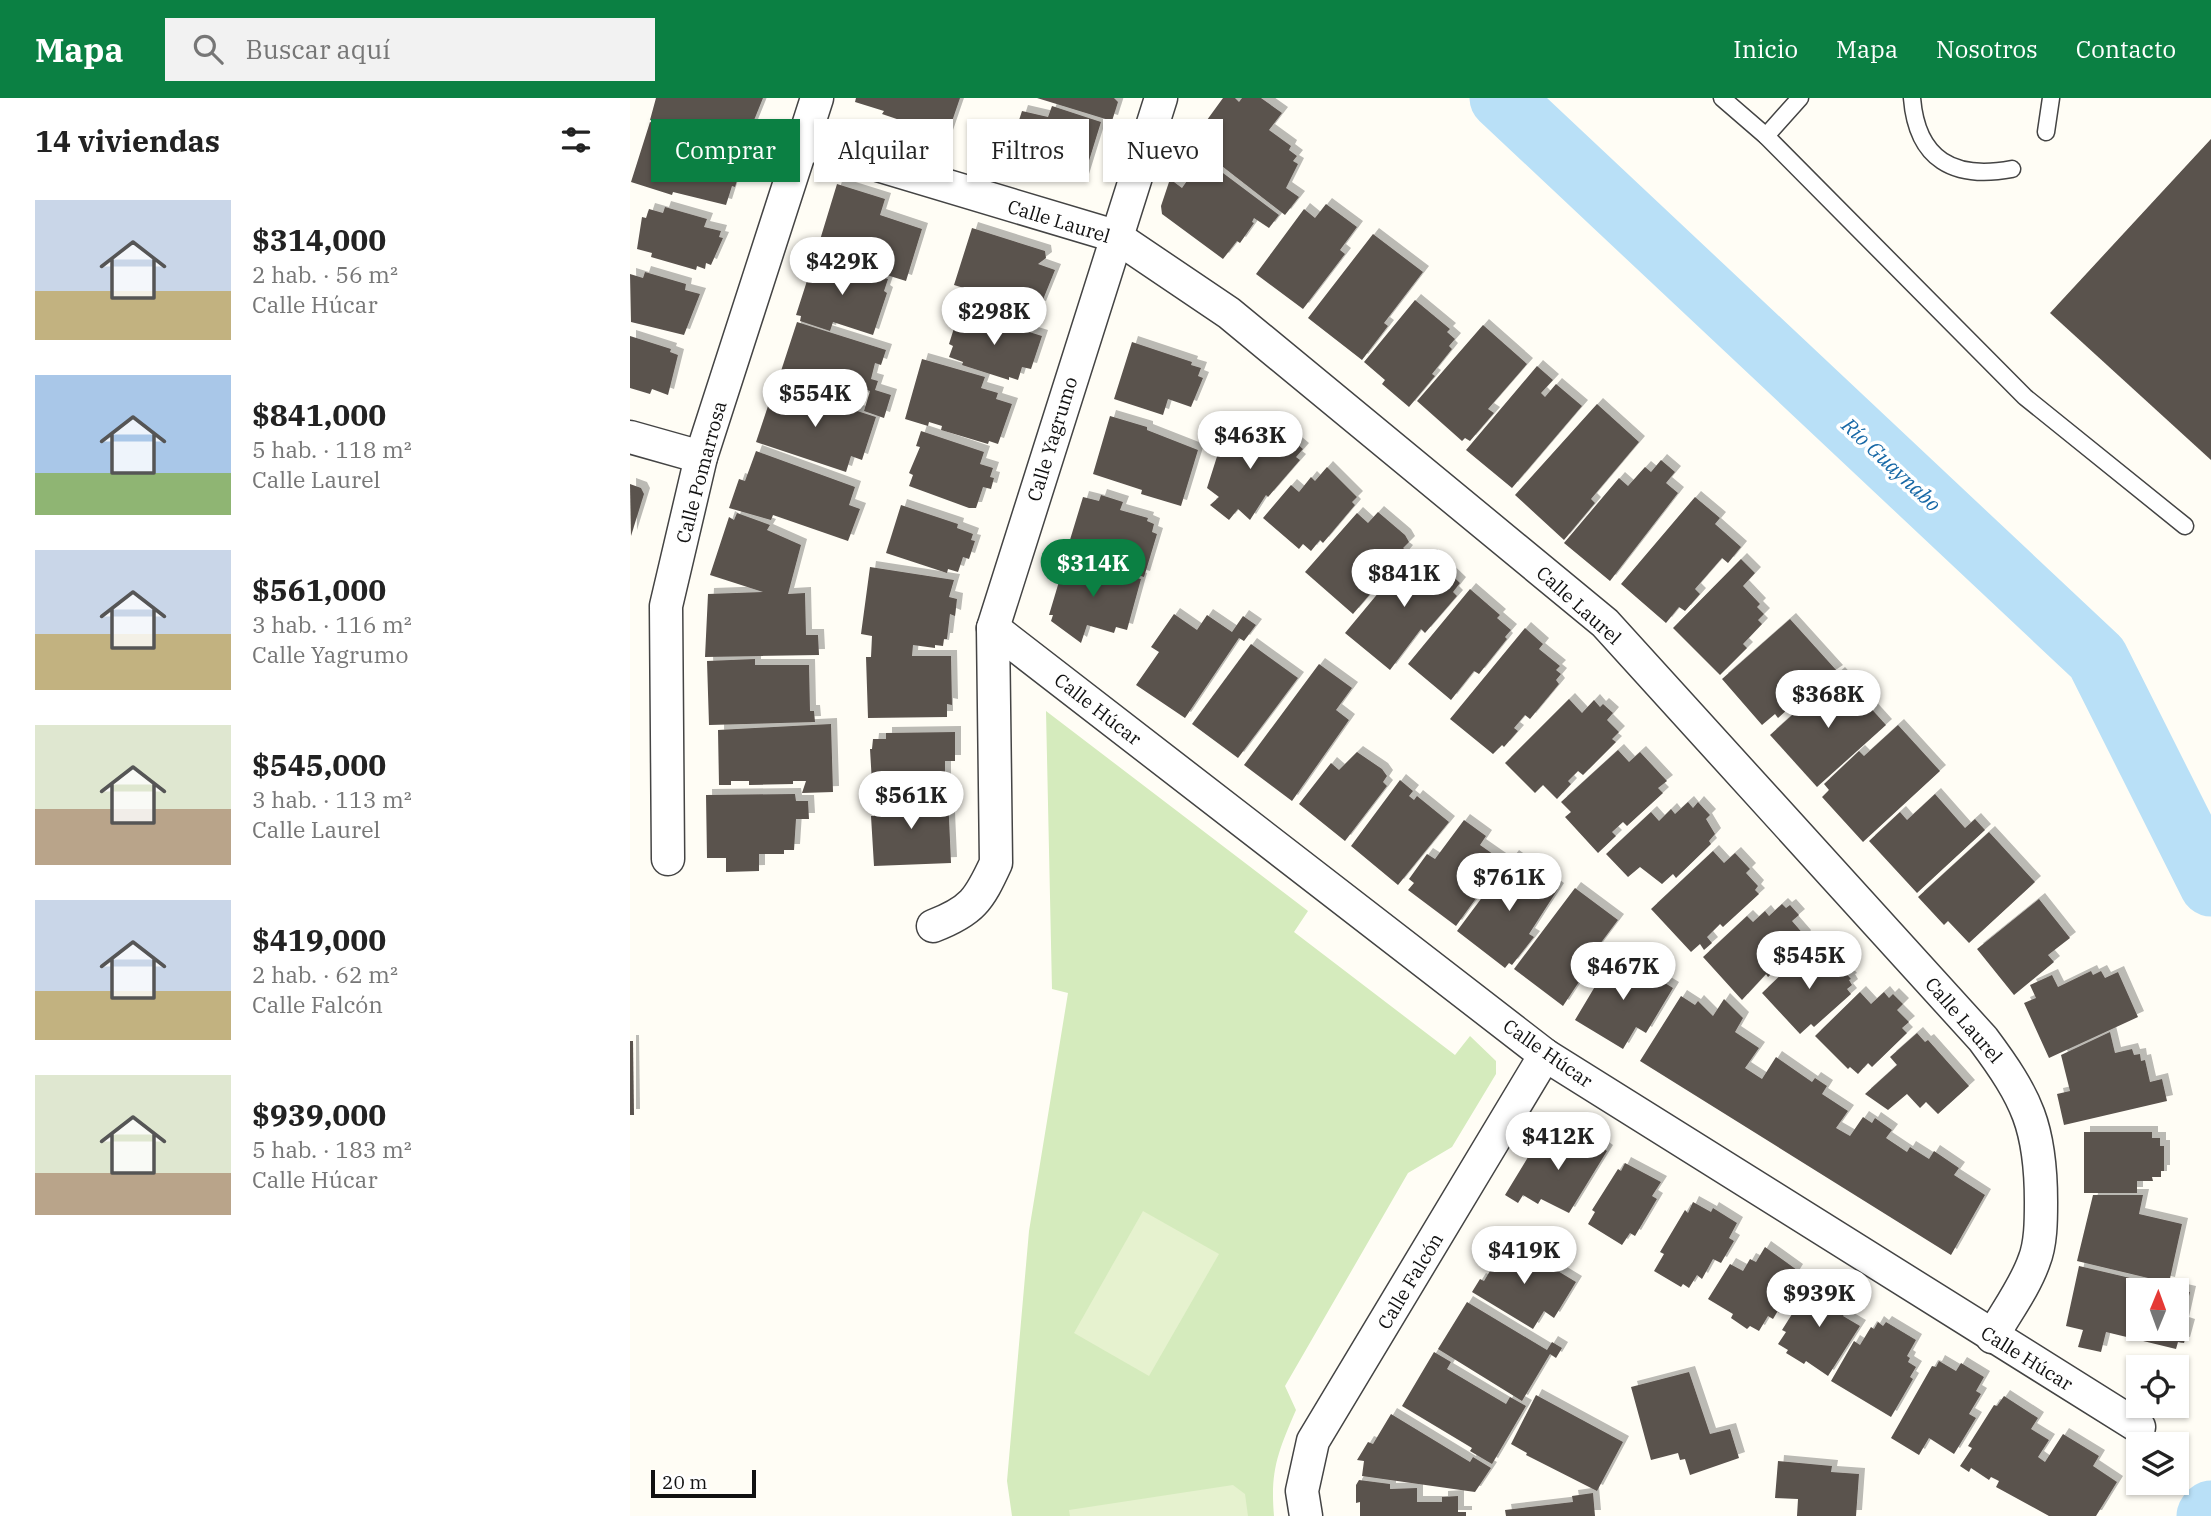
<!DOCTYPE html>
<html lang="es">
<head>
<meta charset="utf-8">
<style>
	body { margin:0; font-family:"IBM Plex Serif",serif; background:#f2f2f2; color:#222; height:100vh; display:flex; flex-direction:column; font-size:26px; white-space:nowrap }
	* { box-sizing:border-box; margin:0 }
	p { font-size:23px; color:#767676 }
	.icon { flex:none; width:38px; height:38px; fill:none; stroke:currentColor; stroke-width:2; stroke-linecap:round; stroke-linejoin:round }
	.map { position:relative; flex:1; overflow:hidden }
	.drawer { display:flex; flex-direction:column; background:#fff; width:630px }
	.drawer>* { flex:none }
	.hud { position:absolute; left:21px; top:21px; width:665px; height:63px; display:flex; gap:14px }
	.needle { width:46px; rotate:1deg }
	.controls { position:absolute; left:1496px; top:1180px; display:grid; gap:14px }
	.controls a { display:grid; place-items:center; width:63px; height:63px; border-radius:0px; background:#fff; box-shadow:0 2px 5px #0004; font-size:35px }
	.scale { position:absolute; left:21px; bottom:18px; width:105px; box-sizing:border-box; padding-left:7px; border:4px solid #111; border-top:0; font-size:19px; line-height:24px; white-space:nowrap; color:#111; -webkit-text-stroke:5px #fff; paint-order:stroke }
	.price { position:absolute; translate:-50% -60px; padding:0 16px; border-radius:24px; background:#fff; color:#222; font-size:23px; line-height:46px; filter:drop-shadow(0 2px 4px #0008) }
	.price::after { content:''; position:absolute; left:50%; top:42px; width:21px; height:16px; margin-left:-10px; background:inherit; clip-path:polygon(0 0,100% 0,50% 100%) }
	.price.current { background:#0b8043; color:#fff }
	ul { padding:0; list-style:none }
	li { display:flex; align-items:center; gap:21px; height:175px; padding:0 35px }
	li span { display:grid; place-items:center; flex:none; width:196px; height:140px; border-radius:0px; color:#555 }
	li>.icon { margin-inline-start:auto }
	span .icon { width:84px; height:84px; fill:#fffc; stroke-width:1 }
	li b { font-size:30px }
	h2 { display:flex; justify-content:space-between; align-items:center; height:84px; padding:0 35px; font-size:30px }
	.chip { padding:0 24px; border-radius:0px; background:#fff; box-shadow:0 2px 5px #0004; font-size:24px; line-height:63px }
	.chip.current { background:#0b8043; color:#fff }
	header { display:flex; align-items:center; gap:42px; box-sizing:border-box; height:98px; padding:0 35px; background:#0b8043; color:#fff }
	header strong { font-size:33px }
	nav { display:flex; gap:38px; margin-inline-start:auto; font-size:24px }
	.search { width:490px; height:63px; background:#f2f2f2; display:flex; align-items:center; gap:18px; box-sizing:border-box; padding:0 24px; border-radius:0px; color:#767676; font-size:26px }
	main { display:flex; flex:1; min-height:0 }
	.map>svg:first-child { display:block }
	.green { fill:#d5ebbd }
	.pitch { fill:#e6f2cf }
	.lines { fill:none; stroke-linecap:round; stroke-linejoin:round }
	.river { stroke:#b9e0f7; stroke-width:63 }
	.building { fill:#5a524d; filter:url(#shadow) }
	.lane-casing { stroke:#444; stroke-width:19 }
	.street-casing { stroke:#444; stroke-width:35 }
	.lane { stroke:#fff; stroke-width:16 }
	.street { stroke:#fff; stroke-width:32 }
	.labels { text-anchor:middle; stroke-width:7; stroke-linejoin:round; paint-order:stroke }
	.street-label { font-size:19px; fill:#111; stroke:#fff }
	.water-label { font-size:21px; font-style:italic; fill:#1768a6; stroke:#fff }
</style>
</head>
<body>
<header>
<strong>Mapa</strong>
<div class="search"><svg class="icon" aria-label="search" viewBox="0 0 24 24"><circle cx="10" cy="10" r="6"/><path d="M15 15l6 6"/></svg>Buscar aquí</div>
<nav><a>Inicio</a><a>Mapa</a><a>Nosotros</a><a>Contacto</a></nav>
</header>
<main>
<section class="drawer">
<h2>14 viviendas<svg class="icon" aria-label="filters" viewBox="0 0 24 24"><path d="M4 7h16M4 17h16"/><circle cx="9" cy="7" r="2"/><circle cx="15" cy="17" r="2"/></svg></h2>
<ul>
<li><span style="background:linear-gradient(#c9d6e8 65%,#c2b280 0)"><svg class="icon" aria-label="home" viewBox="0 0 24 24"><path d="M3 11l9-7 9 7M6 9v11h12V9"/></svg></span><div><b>$314,000</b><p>2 hab. · 56 m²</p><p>Calle Húcar</p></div></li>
<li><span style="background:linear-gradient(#a9c7e8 70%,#8fb573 0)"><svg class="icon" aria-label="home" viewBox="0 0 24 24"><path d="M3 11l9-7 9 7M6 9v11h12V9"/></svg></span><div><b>$841,000</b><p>5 hab. · 118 m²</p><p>Calle Laurel</p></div></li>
<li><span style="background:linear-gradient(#c9d6e8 60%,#c2b280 0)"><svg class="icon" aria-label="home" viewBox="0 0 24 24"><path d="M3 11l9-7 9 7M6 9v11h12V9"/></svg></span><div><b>$561,000</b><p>3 hab. · 116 m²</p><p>Calle Yagrumo</p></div></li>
<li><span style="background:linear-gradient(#dfe7d0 60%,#b9a48a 0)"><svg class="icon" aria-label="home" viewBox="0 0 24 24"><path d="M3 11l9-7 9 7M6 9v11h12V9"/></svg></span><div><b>$545,000</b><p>3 hab. · 113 m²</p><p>Calle Laurel</p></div></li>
<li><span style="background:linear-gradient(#c9d6e8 65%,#c2b280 0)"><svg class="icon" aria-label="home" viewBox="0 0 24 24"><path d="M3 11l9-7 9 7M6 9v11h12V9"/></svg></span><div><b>$419,000</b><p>2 hab. · 62 m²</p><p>Calle Falcón</p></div></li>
<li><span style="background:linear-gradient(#dfe7d0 70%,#b9a48a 0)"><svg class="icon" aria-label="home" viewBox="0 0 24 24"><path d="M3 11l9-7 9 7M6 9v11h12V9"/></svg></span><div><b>$939,000</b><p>5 hab. · 183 m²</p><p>Calle Húcar</p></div></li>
</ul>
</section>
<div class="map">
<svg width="1581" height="1418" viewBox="0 0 1581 1418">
	<defs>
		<filter id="shadow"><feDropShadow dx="6" dy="-6" stdDeviation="0" flood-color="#0004"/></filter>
	</defs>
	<rect width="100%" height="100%" fill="#fffdf5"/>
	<path class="green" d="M416 613 678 813 664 834 825 957 840 938 866 963V976L822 1049 778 1075 655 1288 666 1312C648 1354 640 1372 644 1418H382L377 1383 399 1133 438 895 422 891Z"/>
	<g class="pitch">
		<path d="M513 1113 589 1156 519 1278 444 1235Z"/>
		<path d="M603 1387 615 1396 618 1418H440L439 1412Z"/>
	</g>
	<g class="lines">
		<g class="river">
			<path d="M871 0 1467 560 1581 787"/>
			<path d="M1578 1418 1581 1414"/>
		</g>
	</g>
	<g class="building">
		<path d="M26 0H133L116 42 108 40 107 43 61 28 60 34 20 22Z"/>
		<path d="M226 0H330L317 38 252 16 254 13 225 4Z"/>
		<path d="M407 0H484L488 4 482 23Z"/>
		<path d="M593 0H605L609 4 612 0H631L652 15 639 32 661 48 659 52 667 58 663 63 668 66 656 90 669 99 655 117 561 44Z"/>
		<path d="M422 8 471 24 453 82 376 62 392 13 418 19Z"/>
		<path d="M20 24 116 54 105 89 102 88 96 107 43 94 42 97 1 84Z"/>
		<path d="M1581 41V362L1420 215Z"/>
		<path d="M573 60 649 117 639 130 624 120 622 124 624 125 610 145 607 143 593 161 532 116 531 108 540 81 552 90Z"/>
		<path d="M207 86 255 101 250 117 292 131 276 183 186 155Z"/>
		<path d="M696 106 727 129 710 152 715 156 673 211 626 176 674 111 685 120Z"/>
		<path d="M35 109 77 121 74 129 91 133 89 139 93 140 81 167 76 165 75 171 67 168 66 172 21 159 22 155 7 151 12 119 16 120 19 111 33 115Z"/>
		<path d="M342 130 415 153 416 160 408 166 425 172 410 209 400 206 399 210 324 187Z"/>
		<path d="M743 136 793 174 754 225 758 228 732 262 678 220Z"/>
		<path d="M185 158 258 181 254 193 257 195 243 237 203 224 200 233 170 223 171 218 166 217Z"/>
		<path d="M15 174 56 186 55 192 70 196 54 237 1 224 0 176 13 180Z"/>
		<path d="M785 202 820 231 817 234 825 241 819 248 822 251 802 276 805 278 779 309 752 286 755 282 734 264Z"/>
		<path d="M347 218 412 238 401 271 392 269 388 282 379 279V282L332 267 333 264 319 259 323 248 319 246 325 227 329 228 331 220 345 224Z"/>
		<path d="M167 224 256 252 251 267 245 265 241 281 248 283 245 292 261 297 254 320 234 313 240 293 237 292 234 301 223 297 222 301 176 286 178 281 151 273Z"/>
		<path d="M853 227 897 266 858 311 864 315 840 343 835 340 832 343 787 303Z"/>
		<path d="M0 238 41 251 40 254 48 257 38 297 22 291 20 296 0 290Z"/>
		<path d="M502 244 562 264 561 267 571 270 568 278 573 280 561 309 538 301 533 317 484 301Z"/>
		<path d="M292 261 355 279 351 290 368 295 366 301 382 306 368 346 359 343 358 346 311 332 312 328 299 324 298 328 275 321Z"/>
		<path d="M907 268 923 282 911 295 915 299 926 286 952 308 882 390 836 352Z"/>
		<path d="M145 287 246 319 232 362 221 358 216 374 126 344Z"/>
		<path d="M967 306 1009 344 961 401 965 405 934 442 885 397Z"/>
		<path d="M480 318 517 329V332L568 352 551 408 511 396 512 392 463 376Z"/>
		<path d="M597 327 620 348 629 337 634 341 646 328 673 351 666 359 670 362 638 399 636 397 620 422 608 411 599 422 580 407 589 399 577 390Z"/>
		<path d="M291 333 354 354 350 366 363 370 360 379 364 380 361 391 353 389 346 410H339L279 388 283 377 279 375 290 349 286 348Z"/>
		<path d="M126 353 225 389 219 407 230 411 218 443 143 417 141 422 99 410 109 381 115 383Z"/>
		<path d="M1031 362 1045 374 1036 385 1048 395 980 483 934 445 989 380 998 388 1015 369 1021 374Z"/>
		<path d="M697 369 727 399 722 404 725 407 693 445 690 442 681 453 673 446 669 451 633 420 661 387 669 394 681 379 685 383Z"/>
		<path d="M0 386 11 390 14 396 1 438Z"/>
		<path d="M471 397 493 404 490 412 518 420 517 423 524 426 522 434 527 436 514 479 436 455 453 399 469 403Z"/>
		<path d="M1065 399 1090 420 1085 426 1111 449 1098 465 1092 460 1065 491 1070 496 1055 513 1049 509 1036 525 991 486Z"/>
		<path d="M271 407 328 426 327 430 343 436 341 442 345 443 339 461 333 459 328 474 318 471 317 475 256 455Z"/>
		<path d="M748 414 775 437 779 444 773 450 777 453 723 516 675 474 727 415 738 425Z"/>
		<path d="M107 415 140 427 137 432 171 447 158 496 175 495 176 537H188L189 557 75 559 78 496 133 494 80 477 99 419 104 422Z"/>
		<path d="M801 457 830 485 823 494 827 498 795 535 791 531 760 572 715 535 779 458 792 468Z"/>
		<path d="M436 460 511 481 497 532 486 529 484 535 457 527 451 545 421 523 423 517H419Z"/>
		<path d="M1111 461 1125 475 1113 488 1130 506 1127 509 1134 516 1128 522 1132 526 1113 546 1117 550 1090 577 1043 530Z"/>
		<path d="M240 469 324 482 319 499 327 501 325 518 320 516 317 541H314L313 548 305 547V550L283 547 282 558H321L322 607 317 606V619L238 620 236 559H241L242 538 231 536Z"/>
		<path d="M840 491 870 517 867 520 881 532 875 539 877 541 849 576 844 573 821 602 778 566Z"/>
		<path d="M544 516 567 532 577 517 602 534 613 518 626 527 614 543 609 540 555 620 506 587 529 554 521 549Z"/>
		<path d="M1160 521 1207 573 1189 585 1184 580 1164 598 1168 602 1148 620 1145 616 1132 627 1092 581Z"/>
		<path d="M895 530 913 546 909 551 930 568 926 572 931 576 926 582 929 586 900 621 895 617 884 630 888 633 874 649 872 647 863 656 820 621Z"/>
		<path d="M621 546 668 580 608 660 562 626Z"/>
		<path d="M125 561V567H179L180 613H184L185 624 79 627 77 563Z"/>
		<path d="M689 566 722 590 706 612 719 622 662 703 614 667Z"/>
		<path d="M1209 575 1256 627 1187 689 1140 637Z"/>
		<path d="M939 601 952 615 964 602 970 609 973 606 983 615 977 622 989 634 982 641 986 644 953 677 948 673 938 683 941 686 927 701 913 687 905 695 875 665Z"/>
		<path d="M201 626 203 694 172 695 176 683H163V686L119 687V683H101V687H89L88 632Z"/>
		<path d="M1268 627 1310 673 1233 744 1192 699 1199 692 1194 686 1229 653 1234 658Z"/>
		<path d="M325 634V663H315V684L306 685 307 688 242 685 240 651H242L243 641H256V635Z"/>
		<path d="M988 652 999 664 1010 654 1037 683 1028 690 1033 695 997 728 993 724 982 734 986 738 968 755 935 719 941 714 931 704Z"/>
		<path d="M727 654 752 671 757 678 753 684 757 688 715 743 669 706 701 665 709 672Z"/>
		<path d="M770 682 783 693 779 698 784 702 787 698 819 724 768 787 721 748Z"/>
		<path d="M165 696 166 703H178L179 721H166L164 752H154V756H129V773L96 774V760H77L76 697Z"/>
		<path d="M1305 696 1335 730 1345 721 1355 732 1287 795 1239 743 1270 714 1277 722Z"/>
		<path d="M318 698 321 765 244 768 241 718H244L243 704H260V700Z"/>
		<path d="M1058 704 1063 710 1068 704 1080 717 1076 721 1085 736 1079 743 1081 746 1046 780 1043 776 1032 786 1010 769 998 779 976 756 1021 714 1029 723 1041 711 1045 716Z"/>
		<path d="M834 722 856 738 850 747 873 763 826 828 778 792 784 785 779 781 797 756 805 761Z"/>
		<path d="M1359 734 1405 784 1339 845 1318 823 1314 827 1288 799Z"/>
		<path d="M1083 753 1094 765 1105 755 1120 771 1116 775 1128 788 1125 792 1129 796 1093 829 1090 826 1077 839 1082 845 1074 852 1070 846 1061 854 1021 811Z"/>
		<path d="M883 758 928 791 899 836 904 839 882 867 879 865 875 870 827 833Z"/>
		<path d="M945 790 988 822 967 850 970 852 933 908 884 871Z"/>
		<path d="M1409 801 1440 840 1418 857 1424 864 1384 897 1347 851Z"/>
		<path d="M1152 806 1156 810 1160 807 1169 817 1162 823 1175 838 1172 842 1175 845 1138 879 1136 876 1112 902 1073 859 1117 818 1123 824 1135 813 1139 818Z"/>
		<path d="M1175 854 1187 867 1198 855 1221 881 1219 882 1222 887 1217 891 1221 896 1184 929 1181 926 1170 936 1132 895Z"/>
		<path d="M989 857 1043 890 1016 935 1006 929 993 951 945 922 979 865 983 867Z"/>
		<path d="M1461 873 1463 877 1471 873 1475 880 1488 874 1508 919 1419 960 1394 905 1406 900 1400 887 1422 877 1428 889Z"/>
		<path d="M1230 894 1241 906 1254 894 1259 900 1263 896 1273 906 1267 912 1279 924 1272 930 1277 935 1242 969 1238 965 1228 976 1220 969 1218 971 1185 938Z"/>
		<path d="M1051 898 1065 907 1068 903 1083 918 1094 901 1113 920 1105 934 1129 950 1115 970 1132 981 1146 959 1182 984 1185 980 1197 988 1192 996 1218 1013 1206 1030 1220 1038 1233 1019 1242 1025 1245 1020 1262 1032 1256 1040 1277 1054 1280 1049 1299 1061 1304 1053 1329 1070 1324 1077 1355 1097 1321 1157 1010 963Z"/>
		<path d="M1480 934 1485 955 1502 951 1504 957 1510 956 1511 963 1515 962 1520 984 1532 981 1537 1003 1434 1027 1427 996 1440 993 1431 957Z"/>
		<path d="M1287 935 1295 944 1298 942 1339 988 1308 1016 1296 1004 1290 1010 1277 996 1258 1012 1235 996 1267 967 1260 959Z"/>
		<path d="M0 943H3L4 1017H0Z"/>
		<path d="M945 1030 977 1053 939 1115 911 1101 908 1106 893 1097 888 1105 875 1097 906 1046 922 1056 932 1041 936 1044Z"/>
		<path d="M1454 1034H1522V1040H1530V1048H1534V1073H1531V1079H1522L1523 1083H1507V1095H1454Z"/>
		<path d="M995 1065 1031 1084 1022 1098 1027 1101 1005 1138 1000 1135 992 1147 958 1126 965 1114 962 1112 988 1071 991 1073Z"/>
		<path d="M1463 1097H1513L1509 1116 1552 1126 1539 1185 1447 1163Z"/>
		<path d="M1063 1104 1081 1114 1083 1110 1107 1125 1099 1140 1104 1143 1091 1165 1083 1161 1072 1181 1067 1177 1059 1190 1053 1186 1051 1189 1024 1173 1034 1156 1030 1154 1055 1112 1058 1115Z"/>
		<path d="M878 1143 946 1184 924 1220 914 1213 903 1231 842 1194 850 1181 854 1183Z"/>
		<path d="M1135 1149 1167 1172 1162 1180 1166 1182 1143 1221 1138 1218 1129 1233 1120 1228 1117 1231 1101 1220 1103 1216 1078 1201 1100 1166 1113 1173 1120 1161 1126 1164Z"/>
		<path d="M1449 1168 1547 1191 1508 1192V1230H1547V1191L1560 1194 1553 1225 1559 1227 1554 1245 1548 1244 1546 1251 1476 1234 1471 1254 1448 1249 1453 1232 1436 1228Z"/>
		<path d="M1185 1184 1202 1195 1205 1191 1223 1203 1213 1218 1230 1228 1198 1278 1176 1263 1174 1266 1156 1255 1158 1252 1148 1246 1156 1234 1152 1232 1179 1189 1181 1191Z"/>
		<path d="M837 1204 917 1252 922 1244 932 1250 926 1260 920 1256 892 1303 808 1251Z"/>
		<path d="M1248 1224 1253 1228 1256 1224 1286 1242 1277 1258 1280 1260 1278 1264 1286 1269 1280 1279 1283 1281 1261 1319 1201 1283 1224 1243 1230 1247 1241 1229 1244 1231Z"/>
		<path d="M804 1254 821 1264 817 1271 876 1306 880 1299 896 1308 862 1366 840 1353 842 1350 772 1308Z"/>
		<path d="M1309 1263 1326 1273 1331 1265 1354 1279 1346 1293 1351 1296 1339 1316 1346 1320 1324 1356 1299 1340 1289 1357 1261 1340 1302 1268 1306 1269Z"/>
		<path d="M1059 1274 1080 1336 1100 1331 1109 1360 1060 1377 1055 1361 1050 1362 1048 1355 1021 1362 1001 1289Z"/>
		<path d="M906 1297 993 1344 967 1393 896 1357 897 1355 881 1346Z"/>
		<path d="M1374 1298 1408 1320 1401 1331 1419 1342 1408 1359 1415 1364 1433 1336 1469 1358 1463 1368 1487 1384 1466 1418H1419L1366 1389 1369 1383 1361 1379 1359 1382 1341 1370 1339 1374 1330 1368 1342 1350 1338 1348 1364 1307 1367 1308Z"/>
		<path d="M761 1316 840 1364 843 1359 861 1370 845 1394 732 1378 734 1363 727 1362 738 1344 743 1346Z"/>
		<path d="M1148 1363 1202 1368 1201 1374 1229 1376 1226 1418H1167L1168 1401 1145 1400Z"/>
		<path d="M729 1382 760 1386V1391L787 1390V1404H812V1399L828 1398V1414H836V1418H730V1404L726 1405V1387Z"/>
		<path d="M963 1395 965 1418H876L875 1412 943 1404 942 1398Z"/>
	</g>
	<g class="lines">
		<g class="lane-casing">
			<g id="lane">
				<path d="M1092 0 1136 38 1395 299 1555 428"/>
				<path d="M1282 0C1287 62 1324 82 1382 71"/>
				<path d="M1416 34 1421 0"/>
				<path d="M1136 38 1170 0"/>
			</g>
		</g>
		<g class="street-casing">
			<g id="street">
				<path d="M174 45 485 138 599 215 975 525 1353 941C1397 1000 1411 1029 1411 1104 1411 1122 1411 1146 1404 1163 1395 1189 1376 1214 1362 1239"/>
				<path d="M0 339 71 359"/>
				<path d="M363 530 915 957 1509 1329"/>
				<path d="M38 761 36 508 71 359 187 0"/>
				<path d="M303 828C342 813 349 802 366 765L363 530 531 0"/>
				<path d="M676 1418 672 1393 683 1343 915 957"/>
			</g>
		</g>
		<use href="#lane" class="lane"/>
		<use href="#street" class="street"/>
	</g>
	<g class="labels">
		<g class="street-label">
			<text transform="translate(429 123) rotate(17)" y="7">Calle Laurel</text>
			<text transform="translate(422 341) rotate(-73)" y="7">Calle Yagrumo</text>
			<text transform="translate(71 374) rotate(-75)" y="7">Calle Pomarrosa</text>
			<text transform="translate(949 507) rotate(42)" y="7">Calle Laurel</text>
			<text transform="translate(468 611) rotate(38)" y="7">Calle Húcar</text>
			<text transform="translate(1334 922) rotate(49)" y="7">Calle Laurel</text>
			<text transform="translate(918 955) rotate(35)" y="7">Calle Húcar</text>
			<text transform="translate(780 1183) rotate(-59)" y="7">Calle Falcón</text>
			<text transform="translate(1397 1260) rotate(32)" y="7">Calle Húcar</text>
		</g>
		<g class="water-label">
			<text transform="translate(1261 367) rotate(43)" y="7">Río Guaynabo</text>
		</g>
	</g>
</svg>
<div class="controls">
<a><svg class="needle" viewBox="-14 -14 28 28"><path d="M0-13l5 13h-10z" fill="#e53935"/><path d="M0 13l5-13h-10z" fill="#767676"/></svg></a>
<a><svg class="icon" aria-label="locate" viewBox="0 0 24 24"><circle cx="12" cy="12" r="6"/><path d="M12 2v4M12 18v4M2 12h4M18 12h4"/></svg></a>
<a><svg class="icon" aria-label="layers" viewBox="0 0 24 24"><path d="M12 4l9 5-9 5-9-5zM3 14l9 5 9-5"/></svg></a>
</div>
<div class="scale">20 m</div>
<b class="price" style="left:212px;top:199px">$429K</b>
<b class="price" style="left:364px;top:249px">$298K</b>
<b class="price" style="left:185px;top:331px">$554K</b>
<b class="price" style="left:620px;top:373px">$463K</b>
<b class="price current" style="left:463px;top:501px">$314K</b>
<b class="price" style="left:774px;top:511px">$841K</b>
<b class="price" style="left:1198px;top:632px">$368K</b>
<b class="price" style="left:281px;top:733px">$561K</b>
<b class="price" style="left:879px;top:815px">$761K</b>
<b class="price" style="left:1179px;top:893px">$545K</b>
<b class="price" style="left:993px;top:904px">$467K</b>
<b class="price" style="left:928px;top:1074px">$412K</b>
<b class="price" style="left:894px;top:1188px">$419K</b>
<b class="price" style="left:1189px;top:1231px">$939K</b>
<div class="hud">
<a class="chip current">Comprar</a>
<a class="chip">Alquilar</a>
<a class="chip">Filtros</a>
<a class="chip">Nuevo</a>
</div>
</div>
</main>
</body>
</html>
